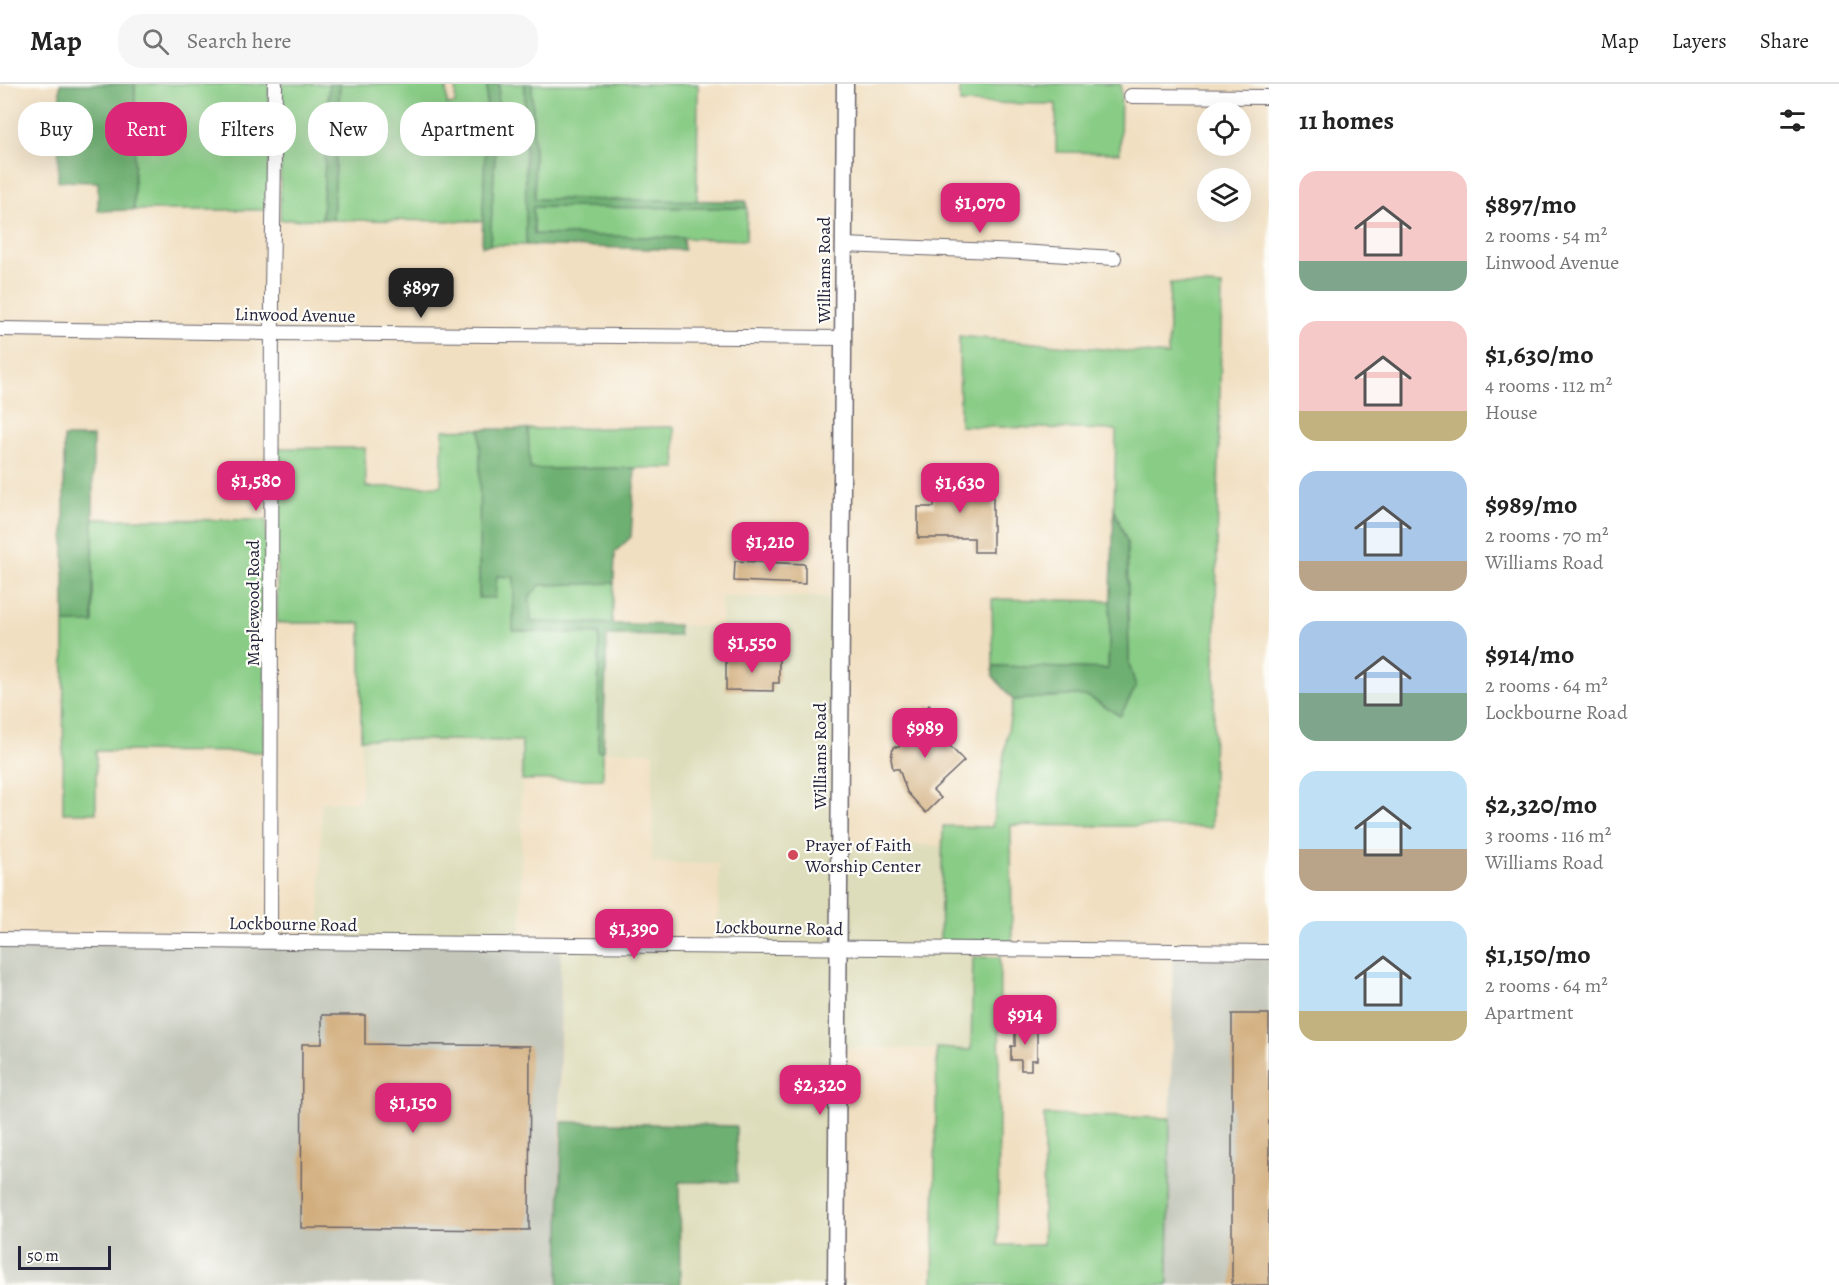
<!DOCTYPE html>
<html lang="en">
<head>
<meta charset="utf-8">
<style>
	body { margin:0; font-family:Alegreya,serif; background:#f6f6f6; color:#222; height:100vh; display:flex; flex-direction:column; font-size:22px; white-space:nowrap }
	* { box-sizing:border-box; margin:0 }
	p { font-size:20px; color:#767676 }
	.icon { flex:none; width:33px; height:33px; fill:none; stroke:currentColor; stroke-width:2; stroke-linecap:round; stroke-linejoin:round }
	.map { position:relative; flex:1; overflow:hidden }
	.details { display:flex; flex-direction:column; background:#fff; width:570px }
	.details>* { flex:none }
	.hud { position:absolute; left:18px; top:18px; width:570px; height:54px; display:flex; gap:12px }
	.controls { position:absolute; left:1197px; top:18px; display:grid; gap:12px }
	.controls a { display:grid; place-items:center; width:54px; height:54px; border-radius:50%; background:#fff; box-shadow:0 6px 24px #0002; font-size:30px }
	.scale { position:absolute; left:18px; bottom:15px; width:93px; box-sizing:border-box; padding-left:6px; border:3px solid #22223b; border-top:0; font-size:16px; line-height:21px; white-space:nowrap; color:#22223b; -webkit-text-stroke:4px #fdfcf7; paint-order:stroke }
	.price { position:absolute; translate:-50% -51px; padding:0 14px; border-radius:12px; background:#db2777; color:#fff; font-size:20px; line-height:39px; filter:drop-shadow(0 2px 3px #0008) }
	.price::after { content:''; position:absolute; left:50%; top:36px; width:18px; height:14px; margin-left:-9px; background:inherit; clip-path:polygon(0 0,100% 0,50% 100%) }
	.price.on { background:#222; color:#fff }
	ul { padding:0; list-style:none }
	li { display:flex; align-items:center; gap:18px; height:150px; padding:0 30px }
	li span { display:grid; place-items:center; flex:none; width:168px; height:120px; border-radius:18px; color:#555 }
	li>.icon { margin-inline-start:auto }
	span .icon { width:72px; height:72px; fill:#fffc; stroke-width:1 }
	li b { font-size:26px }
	h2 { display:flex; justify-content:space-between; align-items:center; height:72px; padding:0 30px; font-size:26px }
	.chip { padding:0 21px; border-radius:24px; background:#fff; box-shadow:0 6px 24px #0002; font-size:21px; line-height:54px }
	.chip.on { background:#db2777; color:#fff }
	header { display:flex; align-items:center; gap:36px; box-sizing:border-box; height:84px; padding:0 30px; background:#fff; border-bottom:2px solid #e0e0e0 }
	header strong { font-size:28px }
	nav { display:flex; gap:33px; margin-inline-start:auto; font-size:21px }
	.search { width:420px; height:54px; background:#f6f6f6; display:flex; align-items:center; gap:15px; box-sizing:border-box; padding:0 21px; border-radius:24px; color:#767676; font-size:22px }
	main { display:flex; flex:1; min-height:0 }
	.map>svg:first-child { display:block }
	.built { fill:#deddbb }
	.industrial { fill:#c3c6b9 }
	.green { fill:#88cc85; stroke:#557760; stroke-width:1.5 }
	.forest { fill:#6eb072; stroke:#486956; stroke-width:1.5 }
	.building { fill:#d2ae7e }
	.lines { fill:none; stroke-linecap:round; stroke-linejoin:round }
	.minor-casing { stroke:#6a646a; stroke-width:16 }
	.major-casing { stroke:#6a646a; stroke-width:19 }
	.minor { stroke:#fff; stroke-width:14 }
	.major { stroke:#fff; stroke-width:16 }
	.poi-dot { fill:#d1495b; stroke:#fdfcf7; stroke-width:2 }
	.labels { text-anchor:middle; stroke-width:4.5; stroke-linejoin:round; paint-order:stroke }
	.street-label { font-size:18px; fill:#22223b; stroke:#fdfcf7 }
	.poi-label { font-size:18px; fill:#22223b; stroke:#fdfcf7; text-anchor:start }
</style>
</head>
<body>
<header>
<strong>Map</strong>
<div class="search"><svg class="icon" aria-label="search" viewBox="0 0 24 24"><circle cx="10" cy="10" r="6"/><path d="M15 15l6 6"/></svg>Search here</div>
<nav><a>Map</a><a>Layers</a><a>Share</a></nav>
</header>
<main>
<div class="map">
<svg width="1269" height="1201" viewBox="0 0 1269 1201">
	<rect width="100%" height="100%" fill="#fdfcf7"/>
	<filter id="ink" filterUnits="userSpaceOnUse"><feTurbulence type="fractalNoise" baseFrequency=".0167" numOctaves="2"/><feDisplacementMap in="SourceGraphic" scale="12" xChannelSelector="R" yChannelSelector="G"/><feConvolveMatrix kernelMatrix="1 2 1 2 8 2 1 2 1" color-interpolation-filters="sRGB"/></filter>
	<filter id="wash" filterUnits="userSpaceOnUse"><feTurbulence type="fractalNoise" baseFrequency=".008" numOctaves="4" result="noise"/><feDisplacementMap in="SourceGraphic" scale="24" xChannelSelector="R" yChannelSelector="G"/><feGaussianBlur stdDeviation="1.35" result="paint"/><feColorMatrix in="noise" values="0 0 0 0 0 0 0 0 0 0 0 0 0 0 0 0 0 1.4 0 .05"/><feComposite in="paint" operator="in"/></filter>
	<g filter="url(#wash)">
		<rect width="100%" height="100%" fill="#f1dfc1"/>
		<g class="built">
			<path d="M721 513H844L842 757 942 762 940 856 973 857 971 966 835 963 831 1201H680L679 1098 735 1042 562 1038 561 860H718L719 780 652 779 653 668 603 667 607 550 678 552V541L721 542Z"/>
			<path d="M361 655 522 657 521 860 320 858 321 718H361Z"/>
		</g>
		<g class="industrial">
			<path d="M0 853 561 860 559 1201H0Z"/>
			<path d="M1173 873 1269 875V1201H1168Z"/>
		</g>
		<g class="green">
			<path d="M135 0H269V126H134Z"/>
			<path d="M281 0H329L322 135 280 136Z"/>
			<path d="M340 0H446L447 21 455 20 456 0H487L483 137 333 136Z"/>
			<path d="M499 0H525L526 161H490Z"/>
			<path d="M532 0H698L697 117 535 115Z"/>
			<path d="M960 0H1121L1120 69 1056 68V20L960 19Z"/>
			<path d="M533 123 747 124 746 156 534 150Z"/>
			<path d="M1170 199 1222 202 1212 743 1011 741 1012 858 940 856 943 742 992 743 1013 616 1076 611 1089 613 1120 632 1136 603 1129 580 1127 458 1114 425 1116 346 960 342 959 252 1168 271Z"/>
			<path d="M674 343 676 384 529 385 528 345Z"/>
			<path d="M480 345 479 514 497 492 514 493V547L599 549 598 667H603V695L522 696V657L361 655V539H277V364H365L366 403 441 402 443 346Z"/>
			<path d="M93 435 266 436 265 668 96 667V729H63L64 539 93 538Z"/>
			<path d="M614 499 612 540 530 538V512L539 501Z"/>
			<path d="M992 515 1111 517 1108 585 993 582Z"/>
			<path d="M973 873H1000L998 1161H1043L1044 1031 1170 1034 1168 1201H933L937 964 971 966Z"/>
		</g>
		<g class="forest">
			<path d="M60 0H135L134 126 98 127V98L58 97Z"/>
			<path d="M329 0H340L333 136 322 135Z"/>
			<path d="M487 0H499L490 161 482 162Z"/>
			<path d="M525 0H532L535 115 746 117 747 124 533 123 534 150 683 154 684 166 526 161Z"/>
			<path d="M480 345H528L530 385 635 384 631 453 615 468 614 499 540 501 530 512 531 538 678 541 679 552 607 551 603 667H598L599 550 513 547 514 493 497 492 495 514H479Z"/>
			<rect x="64" y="353" width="29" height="186"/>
			<path d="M1114 425 1127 458 1129 580 1136 603 1120 632 1089 613 1076 611 1013 616 993 592V582L1108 585Z"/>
			<path d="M562 1038 736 1042 737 1098H679L680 1201H559Z"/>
		</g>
		<g id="blocks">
			<g class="building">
				<path d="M934 399H993V468H974V454H918V423H934Z"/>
				<path d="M735 477 805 480V500L734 497Z"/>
				<path d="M726 574 779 575V599H773V607L726 606Z"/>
				<path d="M929 621 943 636 934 645 964 677 933 706 941 714 926 729 907 708 899 685H893L891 675 893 663H899L909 642Z"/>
				<rect x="1232" y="930" width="37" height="271"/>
				<path d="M322 931H365V960L530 962 529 1146 301 1144 302 960H322Z"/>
				<path d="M1015 941H1037V976H1031V986H1021V976H1011V962H1015Z"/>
			</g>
		</g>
	</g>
	<g filter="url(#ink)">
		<use href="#blocks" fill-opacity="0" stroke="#6a646a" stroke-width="1.5"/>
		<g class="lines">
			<g class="minor-casing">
				<g id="minor">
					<path d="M1131 12 1269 13"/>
					<path d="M844 161 1020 168 1114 174"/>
					<path d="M0 245 272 249 843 254"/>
					<path d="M0 855 1269 868"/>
					<path d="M270 857 272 211 275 0"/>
				</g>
			</g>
			<g class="major-casing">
				<path id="major" d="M836 1201 845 0"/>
			</g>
			<use href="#minor" class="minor"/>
			<use href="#major" class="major"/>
		</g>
	</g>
	<circle class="poi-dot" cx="793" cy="771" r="6"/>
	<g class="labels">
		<g class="street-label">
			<text transform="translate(824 186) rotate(-90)" y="6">Williams Road</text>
			<text transform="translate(295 231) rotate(1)" y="6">Linwood Avenue</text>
			<text transform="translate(253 519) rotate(-90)" y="6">Maplewood Road</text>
			<text transform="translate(820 672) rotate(-90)" y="6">Williams Road</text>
			<text transform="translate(293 840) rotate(1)" y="6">Lockbourne Road</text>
			<text transform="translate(779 844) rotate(1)" y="6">Lockbourne Road</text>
		</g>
		<g class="poi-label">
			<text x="805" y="767">Prayer of Faith<tspan x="805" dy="21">Worship Center</tspan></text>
		</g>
	</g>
</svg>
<div class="controls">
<a><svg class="icon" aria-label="locate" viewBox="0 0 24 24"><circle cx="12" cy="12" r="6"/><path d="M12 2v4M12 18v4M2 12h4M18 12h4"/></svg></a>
<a><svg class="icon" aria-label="layers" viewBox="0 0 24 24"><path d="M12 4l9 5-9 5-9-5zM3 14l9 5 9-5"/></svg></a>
</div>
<div class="scale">50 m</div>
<b class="price" style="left:980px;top:150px">$1,070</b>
<b class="price on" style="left:421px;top:235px">$897</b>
<b class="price" style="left:256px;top:428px">$1,580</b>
<b class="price" style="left:960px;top:430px">$1,630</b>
<b class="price" style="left:770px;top:489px">$1,210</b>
<b class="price" style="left:752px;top:590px">$1,550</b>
<b class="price" style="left:925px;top:675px">$989</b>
<b class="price" style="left:634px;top:876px">$1,390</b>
<b class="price" style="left:1025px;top:962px">$914</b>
<b class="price" style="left:820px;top:1032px">$2,320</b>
<b class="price" style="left:413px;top:1050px">$1,150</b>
<div class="hud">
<a class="chip">Buy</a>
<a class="chip on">Rent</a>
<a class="chip">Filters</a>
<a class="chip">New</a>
<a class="chip">Apartment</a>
</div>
</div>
<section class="details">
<h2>11 homes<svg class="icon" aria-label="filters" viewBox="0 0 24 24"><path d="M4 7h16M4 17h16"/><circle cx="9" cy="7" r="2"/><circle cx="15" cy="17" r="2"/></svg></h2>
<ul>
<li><span style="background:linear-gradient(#f6c9c9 75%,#7fa58c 0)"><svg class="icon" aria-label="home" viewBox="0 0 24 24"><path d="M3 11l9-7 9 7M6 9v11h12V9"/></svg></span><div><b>$897/mo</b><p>2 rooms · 54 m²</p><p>Linwood Avenue</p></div></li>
<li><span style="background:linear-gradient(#f6c9c9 75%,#c2b280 0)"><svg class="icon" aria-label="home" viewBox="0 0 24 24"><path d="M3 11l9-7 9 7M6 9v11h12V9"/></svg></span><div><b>$1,630/mo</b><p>4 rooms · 112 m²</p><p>House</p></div></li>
<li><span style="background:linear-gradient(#a9c7e8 75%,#b9a48a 0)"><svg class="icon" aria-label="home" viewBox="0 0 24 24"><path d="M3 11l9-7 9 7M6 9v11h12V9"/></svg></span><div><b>$989/mo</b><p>2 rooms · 70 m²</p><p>Williams Road</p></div></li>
<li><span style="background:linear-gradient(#a9c7e8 60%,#7fa58c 0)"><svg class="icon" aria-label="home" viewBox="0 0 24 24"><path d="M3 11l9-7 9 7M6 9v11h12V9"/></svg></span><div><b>$914/mo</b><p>2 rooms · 64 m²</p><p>Lockbourne Road</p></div></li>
<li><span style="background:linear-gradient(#bfe0f5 65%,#b9a48a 0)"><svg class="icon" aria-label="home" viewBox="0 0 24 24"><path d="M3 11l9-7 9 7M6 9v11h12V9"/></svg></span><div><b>$2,320/mo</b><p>3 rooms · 116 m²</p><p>Williams Road</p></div></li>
<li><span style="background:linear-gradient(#bfe0f5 75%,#c2b280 0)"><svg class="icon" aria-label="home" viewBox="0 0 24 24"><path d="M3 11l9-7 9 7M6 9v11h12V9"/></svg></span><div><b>$1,150/mo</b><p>2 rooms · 64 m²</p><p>Apartment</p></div></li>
</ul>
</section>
</main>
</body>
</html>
